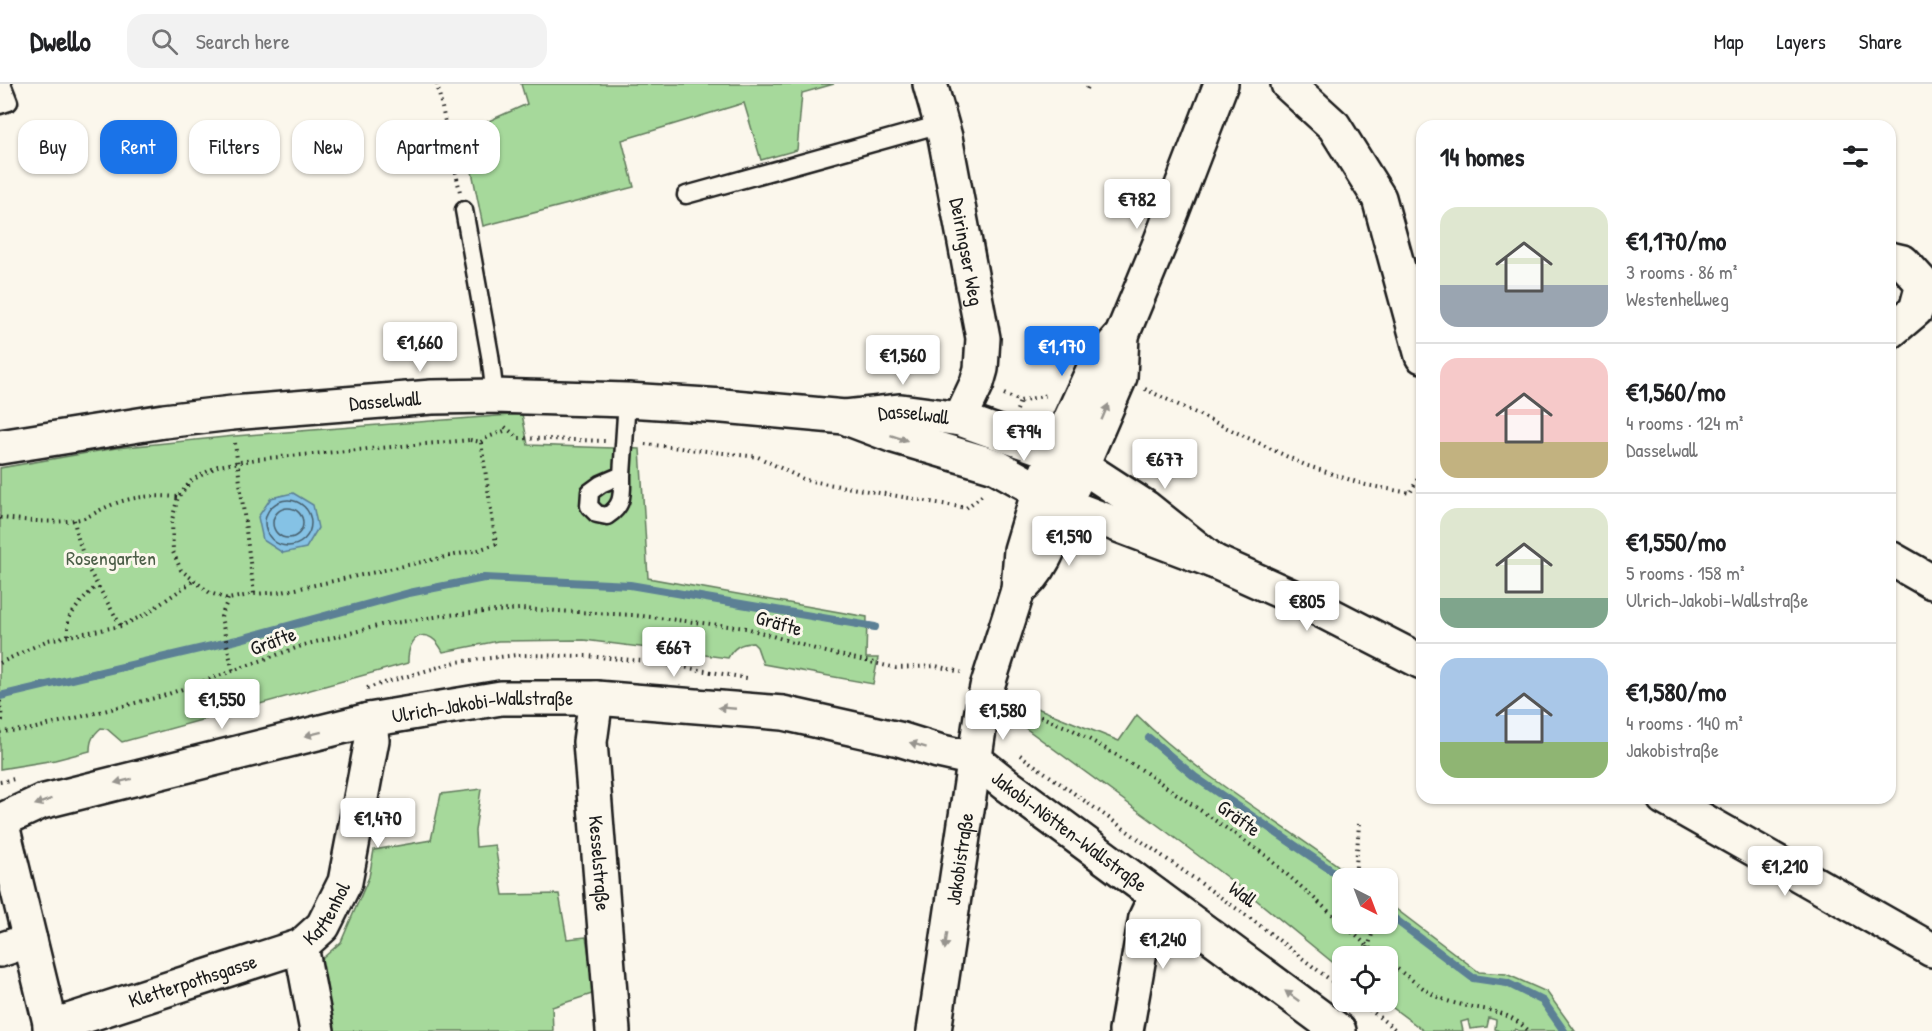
<!DOCTYPE html>
<html lang="en">
<head>
<meta charset="utf-8">
<style>
	body { margin:0; font-family:"Patrick Hand",sans-serif; background:#f2f2f2; color:#202124; height:100vh; display:flex; flex-direction:column; font-size:22px; white-space:nowrap }
	* { box-sizing:border-box; margin:0 }
	p { font-size:20px; color:#757577 }
	.icon { flex:none; width:33px; height:33px; fill:none; stroke:currentColor; stroke-width:2; stroke-linecap:round; stroke-linejoin:round }
	.map { position:relative; flex:1; overflow:hidden }
	.drawer { position:absolute; left:1416px; top:36px; width:480px; height:684px; display:flex; flex-direction:column; background:#fff; border-radius:18px; box-shadow:0 2px 4px #0004 }
	.drawer>* { flex:none }
	.guide { position:absolute; left:18px; top:36px; width:570px; height:54px; display:flex; gap:12px }
	.needle { width:39px; rotate:138deg }
	.tools { position:absolute; left:1332px; top:784px; display:grid; gap:12px }
	.tools a { display:grid; place-items:center; width:66px; height:66px; border-radius:12px; background:#fff; box-shadow:0 2px 4px #0004; font-size:30px }
	.price { position:absolute; translate:-50% -51px; padding:0 14px; border-radius:6px; background:#fff; color:#222; font-size:20px; line-height:39px; filter:drop-shadow(0 2px 3px #0008) }
	.price::after { content:''; position:absolute; left:50%; top:36px; width:18px; height:14px; margin-left:-9px; background:inherit; clip-path:polygon(0 0,100% 0,50% 100%) }
	.price.selected { background:#1a73e8; color:#fff }
	ul { padding:0; list-style:none }
	li { display:flex; align-items:center; gap:18px; height:150px; padding:0 24px }
	li+li { border-top:2px solid #e0e0e0 }
	li span { display:grid; place-items:center; flex:none; width:168px; height:120px; border-radius:18px; color:#555 }
	li>.icon { margin-inline-start:auto }
	span .icon { width:72px; height:72px; fill:#fffc; stroke-width:1 }
	li b { font-size:26px }
	h2 { display:flex; justify-content:space-between; align-items:center; height:72px; padding:0 24px; font-size:26px }
	.pill { padding:0 21px; border-radius:18px; background:#fff; box-shadow:0 2px 4px #0004; font-size:21px; line-height:54px }
	.pill.selected { background:#1a73e8; color:#fff }
	header { display:flex; align-items:center; gap:36px; box-sizing:border-box; height:84px; padding:0 30px; background:#fff; border-bottom:2px solid #e0e0e0 }
	header strong { font-size:28px }
	nav { display:flex; gap:33px; margin-inline-start:auto; font-size:21px }
	.search { width:420px; height:54px; background:#f2f2f2; display:flex; align-items:center; gap:15px; box-sizing:border-box; padding:0 21px; border-radius:18px; color:#757577; font-size:22px }
	.map>svg:first-child { display:block }
	.green { fill:#a6d99b; stroke:#617a5c; stroke-width:1.5 }
	.water { fill:#85c2e5; stroke:#5b8095; stroke-width:1.5 }
	.lines { fill:none; stroke-linecap:round; stroke-linejoin:round }
	.shore { stroke:#465e6c; stroke-width:1.5 }
	.stream { stroke:#5b8095; stroke-width:8 }
	.lane-casing { stroke:#1c1c1c; stroke-width:21 }
	.street-casing { stroke:#1c1c1c; stroke-width:38 }
	.secondary-casing { stroke:#1c1c1c; stroke-width:38 }
	.path { stroke:#1c1c1c; stroke-width:4; stroke-dasharray:1.5 4.5; stroke-linecap:butt }
	.lane { stroke:#fbf7ec; stroke-width:16 }
	.street { stroke:#fbf7ec; stroke-width:33 }
	.secondary { stroke:#fbf7ec; stroke-width:33 }
	.oneway { fill:#97948e }
	.labels { text-anchor:middle; stroke-width:6; stroke-linejoin:round; paint-order:stroke }
	.street-label { font-size:20px; fill:#1c1c1c; stroke:#fbf7ec }
	.park-label { font-size:20px; fill:#4c5e48; stroke:#fbf7ec }
</style>
</head>
<body>
<header>
<strong>Dwello</strong>
<div class="search"><svg class="icon" aria-label="search" viewBox="0 0 24 24"><circle cx="10" cy="10" r="6"/><path d="M15 15l6 6"/></svg>Search here</div>
<nav><a>Map</a><a>Layers</a><a>Share</a></nav>
</header>
<div class="map">
<svg width="1932" height="947" viewBox="0 0 1932 947">
	<rect width="100%" height="100%" fill="#fbf7ec"/>
	<filter id="ink" filterUnits="userSpaceOnUse"><feTurbulence type="fractalNoise" baseFrequency=".0167" numOctaves="2"/><feDisplacementMap in="SourceGraphic" scale="12" xChannelSelector="R" yChannelSelector="G"/><feConvolveMatrix kernelMatrix="1 2 1 2 8 2 1 2 1" color-interpolation-filters="sRGB"/></filter>
	<g filter="url(#ink)">
		<g class="green">
			<path d="M521 0H834L802 9 797 66 761 76 744 19 622 56 634 103 483 142 464 48 527 20Z"/>
			<path d="M522 330 528 361 640 365 648 494 867 533 866 574H878L873 600 763 580 757 563 753 559C740 559 733 564 728 574L584 556 498 557 443 568C429 540 407 550 408 579L122 658 107 645 101 644C93 651 90 656 90 667L55 676 0 685V384L116 364 235 352Z"/>
			<path d="M1017 616 1119 657 1137 631C1202 695 1284 740 1356 795H1342V840H1388V819L1479 888 1506 890 1547 908 1575 947H1519L1515 945 1514 947H1499L1495 945 1496 936 1489 934 1487 943 1470 945 1468 936 1461 938 1463 947H1424L1385 918H1388V873H1342V886L1249 810 1163 745 1013 635Z"/>
			<path d="M481 705 475 747 476 763 495 761 503 811 559 810 567 855 586 853 595 909 552 923 553 947H330L315 881 341 858 369 793 374 766 431 756 441 710Z"/>
		</g>
		<path class="water" d="M293 409 313 421 318 444 306 464 283 469 263 456 258 433 271 414Z"/>
		<g class="lines">
			<g class="shore">
				<circle cx="288" cy="439" r="23"/>
				<circle cx="288" cy="439" r="15"/>
			</g>
			<g class="stream">
				<path d="M0 612 237 556 409 509 484 494 630 501 875 543"/>
				<path d="M1149 654 1195 693 1344 795"/>
				<path d="M1388 830 1473 894 1507 899 1543 917 1564 947"/>
			</g>
			<g class="lane-casing">
				<g id="lane">
					<path d="M0 21 9 18 2 0"/>
					<path d="M686 111 941 40"/>
					<path d="M464 126 490 271 495 312"/>
					<path d="M622 391C622 410 624 421 607 432L597 430 589 422 590 408 601 400 622 391 627 316"/>
				</g>
			</g>
			<g class="street-casing">
				<g id="street">
					<path id="s1" d="M930 0 945 53 983 254 981 285 977 299 960 335"/>
					<path d="M1288 0 1334 42 1379 114 1422 272"/>
					<path d="M1890 175 1903 178 1923 200 1916 226 1890 248"/>
					<path d="M1890 474 1932 498"/>
					<path d="M1018 506C1045 486 1054 451 1065 421"/>
					<path id="s2" d="M596 614 590 658 613 947"/>
					<path id="s3" d="M0 737 41 718 369 636 501 614H596L783 629 899 655 938 667 974 675 1008 702 1339 947"/>
					<path d="M1 737 52 947"/>
					<path d="M301 862 317 947"/>
					<path d="M0 866 30 856"/>
					<path id="s4" d="M50 943 301 862 323 842 345 798 372 656 369 636"/>
					<path id="s5" d="M934 947 981 632 987 603 1018 506 1021 466 1039 406 1055 369"/>
					<path d="M1126 947 1146 833 1156 812"/>
				</g>
			</g>
			<g class="secondary-casing">
				<g id="secondary">
					<path d="M849 335 894 352 995 382 1065 421 1213 477 1313 522 1422 578"/>
					<path id="s6" d="M0 363 164 337 232 329 432 313 495 312 627 316 723 322 845 333 901 327 960 335 1055 369 1082 382 1145 423 1213 477"/>
					<path d="M1055 369 1095 282 1122 251 1160 159 1221 0"/>
					<path d="M1073 402 1120 293 1122 251"/>
					<path d="M1664 714 1932 866"/>
				</g>
			</g>
			<g class="path">
				<path d="M437 0 460 108"/>
				<path d="M1087 5 1089 0"/>
				<path d="M1145 305 1305 381 1366 401 1410 409 1422 387"/>
				<path d="M1004 310 1020 317 1048 311"/>
				<path d="M1017 326 1020 317"/>
				<path d="M505 343 519 354 605 357"/>
				<path d="M470 356 481 358 496 460 478 466 282 508 254 510 228 515 210 509 181 486 173 468 172 436 178 413 192 396 218 382 257 375Z"/>
				<path d="M481 358 488 353 507 346"/>
				<path d="M235 359 254 510"/>
				<path d="M645 360 758 373 805 396 966 424 984 410"/>
				<path d="M0 434C27 436 58 441 84 434 93 431 101 425 109 422 132 412 153 411 178 413"/>
				<path d="M74 436 77 451 87 483 121 542"/>
				<path d="M228 515 221 533 233 588"/>
				<path d="M68 551V535L79 520 96 502"/>
				<path d="M0 579 48 556 121 542 146 530 193 497"/>
				<path d="M367 604 456 578 517 571 587 572 653 578 747 594"/>
				<path d="M0 617 2 636 0 639"/>
				<path d="M1013 620 1023 625 1073 646 1142 686 1265 771 1342 839"/>
				<path d="M0 648 32 645 163 612 304 561 381 541 448 531 520 525 633 531 746 544 822 567 896 584 936 582 961 588"/>
				<path d="M1020 671 1254 837 1342 905"/>
				<path d="M0 698 14 695"/>
				<path d="M1355 795 1359 740"/>
				<path d="M1343 840 1380 873"/>
				<path d="M1368 864 1375 840"/>
				<path d="M1388 878C1402 888 1427 909 1442 915 1475 928 1501 920 1529 947"/>
				<path d="M1360 918 1397 947"/>
			</g>
			<use href="#lane" class="lane"/>
			<use href="#street" class="street"/>
			<use href="#secondary" class="secondary"/>
		</g>
		<defs><path id="oneway-solid" d="M-6-.8H1V-3.2L6.5 0L1 3.2V.8H-6Z" transform="scale(1.5)"/></defs>
		<g class="oneway">
			<use href="#oneway-solid" transform="translate(1105 328) rotate(-67)"/>
			<use href="#oneway-solid" transform="translate(899 354) rotate(18)"/>
			<use href="#oneway-solid" transform="translate(727 624) rotate(-175)"/>
			<use href="#oneway-solid" transform="translate(313 650) rotate(166)"/>
			<use href="#oneway-solid" transform="translate(918 661) rotate(-163)"/>
			<use href="#oneway-solid" transform="translate(123 697) rotate(166)"/>
			<use href="#oneway-solid" transform="translate(43 718) rotate(160)"/>
			<use href="#oneway-solid" transform="translate(946 857) rotate(98)"/>
			<use href="#oneway-solid" transform="translate(1292 912) rotate(-144)"/>
		</g>
	</g>
	<g class="labels">
		<g class="street-label">
			<text dy="7" stroke="none"><textPath href="#s1" startOffset="172">Deiringser Weg</textPath></text>
			<text dy="7" stroke="none"><textPath href="#s6" startOffset="388">Dasselwall</textPath></text>
			<text dy="7" stroke="none"><textPath href="#s6" startOffset="918">Dasselwall</textPath></text>
			<text transform="translate(779 539) rotate(16)" y="7">Gräfte</text>
			<text transform="translate(273 557) rotate(-20)" y="7">Gräfte</text>
			<text dy="7" stroke="none"><textPath href="#s3" startOffset="498">Ulrich-Jakobi-Wallstraße</textPath></text>
			<text transform="translate(1239 734) rotate(36)" y="7">Gräfte</text>
			<text dy="7" stroke="none"><textPath href="#s3" startOffset="1116">Jakobi-Nötten-Wallstraße</textPath></text>
			<text dy="7" stroke="none"><textPath href="#s5" startOffset="174">Jakobistraße</textPath></text>
			<text dy="7" stroke="none"><textPath href="#s2" startOffset="166">Kesselstraße</textPath></text>
			<text transform="translate(1243 810) rotate(36)" y="7">Wall</text>
			<text dy="7" stroke="none"><textPath href="#s4" startOffset="306">Kattenhol</textPath></text>
			<text dy="7" stroke="none"><textPath href="#s4" startOffset="150">Kletterpothsgasse</textPath></text>
		</g>
		<g class="park-label">
			<text x="111" y="481">Rosengarten</text>
		</g>
	</g>
</svg>
<div class="tools">
<a><svg class="needle" viewBox="-14 -14 28 28"><path d="M0-13l5 13h-10z" fill="#e53935"/><path d="M0 13l5-13h-10z" fill="#757577"/></svg></a>
<a><svg class="icon" aria-label="locate" viewBox="0 0 24 24"><circle cx="12" cy="12" r="6"/><path d="M12 2v4M12 18v4M2 12h4M18 12h4"/></svg></a>
</div>
<b class="price" style="left:1137px;top:146px">€782</b>
<b class="price" style="left:420px;top:289px">€1,660</b>
<b class="price selected" style="left:1062px;top:293px">€1,170</b>
<b class="price" style="left:903px;top:302px">€1,560</b>
<b class="price" style="left:1024px;top:378px">€794</b>
<b class="price" style="left:1165px;top:406px">€677</b>
<b class="price" style="left:1069px;top:483px">€1,590</b>
<b class="price" style="left:1307px;top:548px">€805</b>
<b class="price" style="left:674px;top:594px">€667</b>
<b class="price" style="left:222px;top:646px">€1,550</b>
<b class="price" style="left:1003px;top:657px">€1,580</b>
<b class="price" style="left:378px;top:765px">€1,470</b>
<b class="price" style="left:1785px;top:813px">€1,210</b>
<b class="price" style="left:1163px;top:886px">€1,240</b>
<div class="guide">
<a class="pill">Buy</a>
<a class="pill selected">Rent</a>
<a class="pill">Filters</a>
<a class="pill">New</a>
<a class="pill">Apartment</a>
</div>
<section class="drawer">
<h2>14 homes<svg class="icon" aria-label="filters" viewBox="0 0 24 24"><path d="M4 7h16M4 17h16"/><circle cx="9" cy="7" r="2"/><circle cx="15" cy="17" r="2"/></svg></h2>
<ul>
<li><span style="background:linear-gradient(#dfe7d0 65%,#9aa5b1 0)"><svg class="icon" aria-label="home" viewBox="0 0 24 24"><path d="M3 11l9-7 9 7M6 9v11h12V9"/></svg></span><div><b>€1,170/mo</b><p>3 rooms · 86 m²</p><p>Westenhellweg</p></div></li>
<li><span style="background:linear-gradient(#f6c9c9 70%,#c2b280 0)"><svg class="icon" aria-label="home" viewBox="0 0 24 24"><path d="M3 11l9-7 9 7M6 9v11h12V9"/></svg></span><div><b>€1,560/mo</b><p>4 rooms · 124 m²</p><p>Dasselwall</p></div></li>
<li><span style="background:linear-gradient(#dfe7d0 75%,#7fa58c 0)"><svg class="icon" aria-label="home" viewBox="0 0 24 24"><path d="M3 11l9-7 9 7M6 9v11h12V9"/></svg></span><div><b>€1,550/mo</b><p>5 rooms · 158 m²</p><p>Ulrich-Jakobi-Wallstraße</p></div></li>
<li><span style="background:linear-gradient(#a9c7e8 70%,#8fb573 0)"><svg class="icon" aria-label="home" viewBox="0 0 24 24"><path d="M3 11l9-7 9 7M6 9v11h12V9"/></svg></span><div><b>€1,580/mo</b><p>4 rooms · 140 m²</p><p>Jakobistraße</p></div></li>
</ul>
</section>
</div>
</body>
</html>
